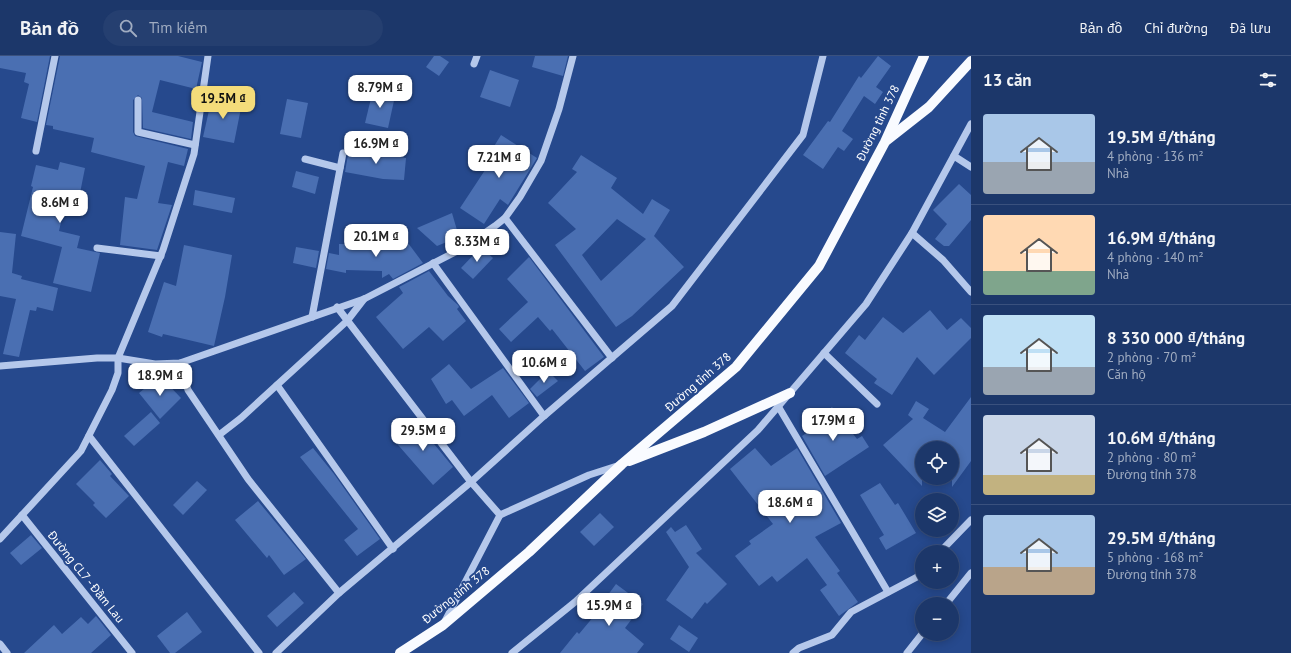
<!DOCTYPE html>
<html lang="vi">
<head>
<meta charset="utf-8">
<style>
	body { margin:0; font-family:"PT Sans",sans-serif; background:#253f70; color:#f1f3f6; height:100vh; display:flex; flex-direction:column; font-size:15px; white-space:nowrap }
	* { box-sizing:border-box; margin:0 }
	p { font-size:13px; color:#a0acc1 }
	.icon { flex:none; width:22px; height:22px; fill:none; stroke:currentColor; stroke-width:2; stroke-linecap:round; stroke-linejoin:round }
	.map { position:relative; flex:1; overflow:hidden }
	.details { display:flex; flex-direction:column; background:#1c376a; width:320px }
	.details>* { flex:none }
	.tools { position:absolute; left:915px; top:385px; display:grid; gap:8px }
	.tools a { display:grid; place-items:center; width:44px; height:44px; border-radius:50%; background:#1c376a; box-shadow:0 2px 10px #0003,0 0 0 1px #3a517e; font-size:20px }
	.price { position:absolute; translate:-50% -34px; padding:0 9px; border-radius:8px; background:#fff; color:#222; font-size:13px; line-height:26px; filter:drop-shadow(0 1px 2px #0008) }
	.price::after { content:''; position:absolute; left:50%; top:24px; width:12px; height:9px; margin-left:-6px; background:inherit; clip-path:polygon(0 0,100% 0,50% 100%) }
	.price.current { background:#f4dc7a; color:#111 }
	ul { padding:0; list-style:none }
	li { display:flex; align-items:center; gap:12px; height:100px; padding:0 12px }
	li+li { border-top:1px solid #3a517e }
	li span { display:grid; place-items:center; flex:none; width:112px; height:80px; border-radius:4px; color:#555 }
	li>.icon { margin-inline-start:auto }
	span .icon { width:48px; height:48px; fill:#fffc; stroke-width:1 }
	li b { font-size:17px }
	h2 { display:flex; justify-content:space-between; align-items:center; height:48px; padding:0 12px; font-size:17px }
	header { display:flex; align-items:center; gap:24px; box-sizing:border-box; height:56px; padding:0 20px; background:#1c376a; border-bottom:1px solid #3a517e }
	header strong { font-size:19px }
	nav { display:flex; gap:22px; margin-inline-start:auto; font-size:14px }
	.search { width:280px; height:36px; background:#253f70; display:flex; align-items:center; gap:10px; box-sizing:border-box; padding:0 14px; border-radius:22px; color:#a0acc1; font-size:15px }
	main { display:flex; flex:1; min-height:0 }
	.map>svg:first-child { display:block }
	.building { fill:#4a6fb2; fill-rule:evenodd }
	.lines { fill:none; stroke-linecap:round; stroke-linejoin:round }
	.minor { stroke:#b5c8eb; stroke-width:7 }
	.major { stroke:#f9fbff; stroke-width:10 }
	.labels { text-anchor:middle; stroke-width:4; stroke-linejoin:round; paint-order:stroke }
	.street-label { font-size:12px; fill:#fff; stroke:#26498d }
</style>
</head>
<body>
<header>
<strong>Bản đồ</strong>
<div class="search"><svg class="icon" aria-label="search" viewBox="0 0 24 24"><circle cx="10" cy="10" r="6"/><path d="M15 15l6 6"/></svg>Tìm kiếm</div>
<nav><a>Bản đồ</a><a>Chỉ đường</a><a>Đã lưu</a></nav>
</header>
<main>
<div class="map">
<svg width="971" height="597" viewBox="0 0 971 597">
	<rect width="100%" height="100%" fill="#26498d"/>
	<g class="building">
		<path d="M0 0H50L37 66 21 62 29 28 24 26 26 17 0 12Z"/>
		<path d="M60 0H178L202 6 196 33 160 24 152 56 193 66 191 83 143 72 142 42 138 39 133 44V76L135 80 188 93 184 110 168 106 158 147 172 149 157 194 120 189 125 141 137 143 145 110 91 96 94 82 53 73V70L46 69Z"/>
		<path d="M434 0H440L449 6 439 20 426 11Z"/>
		<path d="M535 0H568L563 20 532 11Z"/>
		<path d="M878 0 891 10 876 31 883 36 875 48 864 40 842 75 853 83 844 95 838 91 823 113 803 99 828 65 830 66 859 20 861 22Z"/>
		<path d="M490 14 519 24 510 51 480 41Z"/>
		<path d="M373 34 395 40 388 72 365 67Z"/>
		<path d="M212 41 242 47 234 87 203 81Z"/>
		<path d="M287 43 308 47 301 82 280 78Z"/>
		<path d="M501 79 537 102 508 149 500 143 484 168 460 152 489 108 485 105Z"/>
		<path d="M349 93 406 102 404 124 383 123 345 116Z"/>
		<path d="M581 99 617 122 611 132 643 158 652 143 670 154 654 180 684 211 632 260 616 271 555 189 576 173 548 147 577 116 572 113ZM617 163 646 183 601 225 582 199Z"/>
		<path d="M60 106 85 112 78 147 66 144 59 175 80 180 77 192 100 197 91 236 53 227 62 191 21 180 33 131 31 130 36 109 58 114Z"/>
		<path d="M296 115 319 121 315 138 292 131Z"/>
		<path d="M959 128 971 139V164L949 190H944L935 183 947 168 933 154Z"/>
		<path d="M195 134 235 142 232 157 193 149Z"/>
		<path d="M452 157 459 181 437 190 417 172Z"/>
		<path d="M0 176 16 178 12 217 22 220 21 223 58 232 53 255 37 251 36 255 30 254 19 301 3 298 16 243 0 240Z"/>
		<path d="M402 179 423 207 393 223 389 218 382 222V215L346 214V217L326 213 329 197 339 199V188L379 189Z"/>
		<path d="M184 189 232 199 225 241 214 290 163 278 162 281 148 276 164 226 176 230Z"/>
		<path d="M296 191 319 195 316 212 293 207Z"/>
		<path d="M481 191 493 202 473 223 461 212Z"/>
		<path d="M529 201 604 301 585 315 552 273 550 275 538 261 511 286 499 273 528 246 507 223Z"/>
		<path d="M429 215 448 240 458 249 459 251 457 253 466 265 443 285 429 271 403 293 376 261 403 237 399 231Z"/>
		<path d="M930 254 947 274 961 262 971 272V282L934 319 917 301 892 339 874 327 877 323 845 297 859 279 865 284 883 261 903 277Z"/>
		<path d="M449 308 471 333 503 312 529 347 509 362 492 339 464 360 452 344 446 348 431 323Z"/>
		<path d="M548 315 558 325 537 341 530 333Z"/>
		<path d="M160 320 181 342 160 363 139 337Z"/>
		<path d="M971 341V405L952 431V392H922V430L883 389 913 363 908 359 916 345 929 353 923 362 945 376Z"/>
		<path d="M832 351 857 383 862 380 869 391 825 420 802 380 814 372 811 368Z"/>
		<path d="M151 356 160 367 134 390 124 380Z"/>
		<path d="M412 364 424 378 425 377 453 411 433 429 392 382Z"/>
		<path d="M313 392 334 418 380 483 357 500 344 484 358 473 300 401Z"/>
		<path d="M755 392 771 410 797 392 841 467 815 481 840 515 837 517 858 546 839 560 820 534 827 529 807 502 777 526 772 520 759 530 735 500 751 488 749 485 773 468 730 413Z"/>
		<path d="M100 404 112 418 110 420 129 440 106 462 93 449 95 447 76 428Z"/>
		<path d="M197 425 207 434 183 459 173 449Z"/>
		<path d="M880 427 895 449 898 447 916 477 886 494 879 482 884 479 860 439Z"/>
		<path d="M258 445 306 503 284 519 269 499 267 502 235 464Z"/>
		<path d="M600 457 614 471 594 490 580 476Z"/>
		<path d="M686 469 702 493 696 497 727 528 707 548 705 546 692 563 666 544 689 511 666 476 671 471 675 476Z"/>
		<path d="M31 479 42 492 21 509 10 497Z"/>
		<path d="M616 528 643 548 625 572 644 588 637 597H560L577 576 579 578 604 548 602 547Z"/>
		<path d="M294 536 304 547 277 571 267 560Z"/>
		<path d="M187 556 202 576 175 597H170L157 580Z"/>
		<path d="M96 560 111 579 91 597H24L54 569 62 578 81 561 88 568Z"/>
		<path d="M679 569 698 582 689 596 670 583Z"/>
	</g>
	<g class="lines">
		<g class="minor">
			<path d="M208 0 194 98 163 194 118 302 155 308 180 307 364 243 463 192 495 170 505 162 520 141 541 105 559 53 573 0"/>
			<path d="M474 8 477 0"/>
			<path d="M138 44V76L195 89"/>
			<path d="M36 95 55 0"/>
			<path d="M954 100 971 111"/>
			<path d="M305 103 340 112"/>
			<path d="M505 162 612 302"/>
			<path d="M912 177 943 204 971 236"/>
			<path d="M97 192 161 200"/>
			<path d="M433 207 544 360"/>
			<path d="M337 251 471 426 500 459"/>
			<path d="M312 261 343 97"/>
			<path d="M824 297 877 348"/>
			<path d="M180 307 188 334 248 423 339 537"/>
			<path d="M0 310 97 302H118V317L112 334 81 395 0 483"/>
			<path d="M277 329 393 493"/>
			<path d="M778 350 888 536"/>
			<path d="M219 379 241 362 347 265 364 243"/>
			<path d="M89 380 259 597"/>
			<path d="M22 459 132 597"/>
			<path d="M940 496 971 464"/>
			<path d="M946 548 971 517"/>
			<path d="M445 565 500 459 589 419 620 409"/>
			<path d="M0 588 7 597"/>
			<path d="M276 597 339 537 471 426 544 360 672 250 803 79 823 0"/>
			<path d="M512 597 575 546 758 374 866 248 912 177 971 68"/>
			<path d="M793 597 799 592 832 579 851 556 917 521 922 516"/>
			<path d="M907 597 922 578"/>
		</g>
		<g class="major">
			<path d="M887 84 929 51 971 5"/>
			<path d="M629 405 704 376 790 337"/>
			<path d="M400 597 443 569 529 496 622 408 736 311 819 210 885 86 924 0"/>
		</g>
	</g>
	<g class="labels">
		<g class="street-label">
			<text transform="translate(878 67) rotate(-64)" y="4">Đường tỉnh 378</text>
			<text transform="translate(698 326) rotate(-41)" y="4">Đường tỉnh 378</text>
			<text transform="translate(86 521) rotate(51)" y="4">Đường CL7 - Đầm Lau</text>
			<text transform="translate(456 539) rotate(-39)" y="4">Đường tỉnh 378</text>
		</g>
	</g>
</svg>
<div class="tools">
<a><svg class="icon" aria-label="locate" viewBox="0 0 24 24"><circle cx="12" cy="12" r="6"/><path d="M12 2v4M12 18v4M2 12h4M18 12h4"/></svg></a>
<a><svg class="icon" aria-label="layers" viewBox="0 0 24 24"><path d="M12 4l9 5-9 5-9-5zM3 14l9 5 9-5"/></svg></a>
<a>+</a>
<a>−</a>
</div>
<b class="price" style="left:380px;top:53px">8.79M ₫</b>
<b class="price current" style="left:223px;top:64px">19.5M ₫</b>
<b class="price" style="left:376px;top:109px">16.9M ₫</b>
<b class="price" style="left:499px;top:123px">7.21M ₫</b>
<b class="price" style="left:60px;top:168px">8.6M ₫</b>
<b class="price" style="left:376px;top:202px">20.1M ₫</b>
<b class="price" style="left:477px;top:207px">8.33M ₫</b>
<b class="price" style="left:544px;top:328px">10.6M ₫</b>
<b class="price" style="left:160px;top:341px">18.9M ₫</b>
<b class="price" style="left:833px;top:386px">17.9M ₫</b>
<b class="price" style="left:423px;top:396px">29.5M ₫</b>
<b class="price" style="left:790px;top:468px">18.6M ₫</b>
<b class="price" style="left:609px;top:571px">15.9M ₫</b>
</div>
<section class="details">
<h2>13 căn<svg class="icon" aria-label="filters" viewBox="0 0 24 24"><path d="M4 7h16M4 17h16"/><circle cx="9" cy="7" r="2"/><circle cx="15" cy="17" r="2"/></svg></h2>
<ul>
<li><span style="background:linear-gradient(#a9c7e8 60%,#9aa5b1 0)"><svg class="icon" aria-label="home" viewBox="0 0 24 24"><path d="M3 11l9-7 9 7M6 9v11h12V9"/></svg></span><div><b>19.5M ₫/tháng</b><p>4 phòng · 136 m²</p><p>Nhà</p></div></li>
<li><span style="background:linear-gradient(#ffd9b3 70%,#7fa58c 0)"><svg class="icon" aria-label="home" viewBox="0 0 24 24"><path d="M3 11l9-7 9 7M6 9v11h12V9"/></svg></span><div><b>16.9M ₫/tháng</b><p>4 phòng · 140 m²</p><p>Nhà</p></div></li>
<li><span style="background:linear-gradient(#bfe0f5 65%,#9aa5b1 0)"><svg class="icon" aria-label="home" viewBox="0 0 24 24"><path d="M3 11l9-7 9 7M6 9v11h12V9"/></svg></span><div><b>8 330 000 ₫/tháng</b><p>2 phòng · 70 m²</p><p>Căn hộ</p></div></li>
<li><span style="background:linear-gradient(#c9d6e8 75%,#c2b280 0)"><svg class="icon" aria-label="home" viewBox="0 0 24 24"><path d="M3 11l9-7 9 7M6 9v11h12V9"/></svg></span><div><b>10.6M ₫/tháng</b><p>2 phòng · 80 m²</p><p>Đường tỉnh 378</p></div></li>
<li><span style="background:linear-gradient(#a9c7e8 65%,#b9a48a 0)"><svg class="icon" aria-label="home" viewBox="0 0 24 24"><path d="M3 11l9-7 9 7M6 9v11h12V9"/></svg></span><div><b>29.5M ₫/tháng</b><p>5 phòng · 168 m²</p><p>Đường tỉnh 378</p></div></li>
</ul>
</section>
</main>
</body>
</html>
